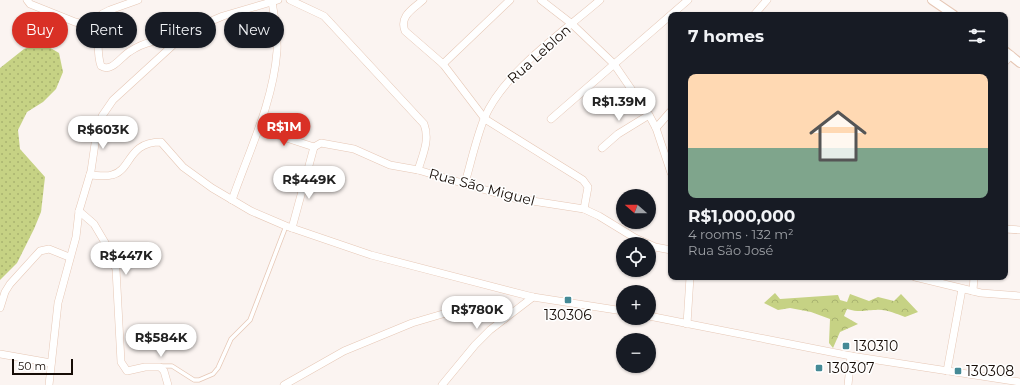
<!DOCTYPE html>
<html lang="en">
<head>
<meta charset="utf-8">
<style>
	body { margin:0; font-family:Montserrat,sans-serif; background:#242831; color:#f1f3f6; height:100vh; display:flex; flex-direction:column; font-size:15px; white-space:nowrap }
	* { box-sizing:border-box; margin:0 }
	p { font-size:13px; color:#9ea1a6 }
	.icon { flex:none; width:22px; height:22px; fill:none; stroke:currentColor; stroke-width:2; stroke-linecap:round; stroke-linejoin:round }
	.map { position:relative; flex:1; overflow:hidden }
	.drawer { position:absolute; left:668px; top:12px; width:340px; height:268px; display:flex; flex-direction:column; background:#171b24; border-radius:8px; box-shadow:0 1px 3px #0004 }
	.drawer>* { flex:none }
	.guide { position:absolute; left:12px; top:12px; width:380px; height:36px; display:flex; gap:8px }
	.needle { width:26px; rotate:290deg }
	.tools { position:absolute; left:616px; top:189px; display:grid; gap:8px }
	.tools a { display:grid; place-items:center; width:40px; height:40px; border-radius:50%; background:#171b24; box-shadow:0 1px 3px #0004; font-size:20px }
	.scale { position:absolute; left:12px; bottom:10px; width:61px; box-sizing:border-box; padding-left:4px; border:2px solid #160c06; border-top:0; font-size:11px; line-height:14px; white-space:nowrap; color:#160c06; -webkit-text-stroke:3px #fff; paint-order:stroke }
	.price { position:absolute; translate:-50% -34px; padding:0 9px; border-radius:14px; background:#fff; color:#222; font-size:13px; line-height:26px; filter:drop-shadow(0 1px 2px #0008) }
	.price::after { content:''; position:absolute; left:50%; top:24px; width:12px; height:9px; margin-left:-6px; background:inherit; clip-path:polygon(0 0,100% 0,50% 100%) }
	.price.selected { background:#d93025; color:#fff }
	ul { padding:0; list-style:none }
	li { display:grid; align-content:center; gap:8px; height:212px; padding:0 20px }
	li span { display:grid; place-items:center; height:124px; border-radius:8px; color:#555 }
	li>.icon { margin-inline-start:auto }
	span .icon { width:72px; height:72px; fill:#fffc; stroke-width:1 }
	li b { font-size:17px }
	h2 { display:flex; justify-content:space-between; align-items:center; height:48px; padding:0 20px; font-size:17px }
	.tag { padding:0 14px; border-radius:18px; background:#171b24; box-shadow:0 1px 3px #0004; font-size:14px; line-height:36px }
	.tag.selected { background:#d93025; color:#fff }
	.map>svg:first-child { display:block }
	.green { fill:url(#green-dots) }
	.forest { fill:url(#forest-crowns) }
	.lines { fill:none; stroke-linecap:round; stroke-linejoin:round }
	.service-casing { stroke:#e6c7b5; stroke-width:5 }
	.minor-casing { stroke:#e6c7b5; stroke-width:8 }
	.tertiary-casing { stroke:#e6c7b5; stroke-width:10 }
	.service { stroke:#fff; stroke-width:3.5 }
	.minor { stroke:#fff; stroke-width:7 }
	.tertiary { stroke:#fff; stroke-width:8 }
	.poi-dot { fill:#458a96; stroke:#fff; stroke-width:1.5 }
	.labels { text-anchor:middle; stroke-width:3; stroke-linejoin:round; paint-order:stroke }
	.street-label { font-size:14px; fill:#160c06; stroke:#fff }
	.poi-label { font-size:14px; fill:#160c06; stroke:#fff; text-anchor:start }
</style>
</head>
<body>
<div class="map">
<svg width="1020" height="385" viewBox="0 0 1020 385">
	<defs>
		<pattern id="green-dots" width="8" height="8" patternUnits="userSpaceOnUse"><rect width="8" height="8" fill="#c6d284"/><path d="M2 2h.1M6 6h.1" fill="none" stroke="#a9b370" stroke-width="1.8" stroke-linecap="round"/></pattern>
		<pattern id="forest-crowns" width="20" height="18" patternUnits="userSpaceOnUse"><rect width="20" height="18" fill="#c6d284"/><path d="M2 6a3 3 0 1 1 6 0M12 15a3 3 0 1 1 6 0" fill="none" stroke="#a9b370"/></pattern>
	</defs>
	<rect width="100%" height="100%" fill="#fbf4f1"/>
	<path class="green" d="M42 43 59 53 63 72 56 89 43 102 27 112 18 130 20 149 45 177 41 212 34 229 17 263 0 280V68L24 49Z"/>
	<path class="forest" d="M775 293 780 299 838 295 840 300 847 302 850 294 869 301 878 297 894 301 901 294 918 312 905 317C896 314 886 309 876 310 863 310 862 313 847 309L844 316 858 324 840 332 833 348 829 343 830 319 811 312 790 308 778 310 764 303Z"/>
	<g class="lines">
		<g class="service-casing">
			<path id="service" d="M160 366H172L194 380H199L213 374 218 368 231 339 250 320 286 226"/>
		</g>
		<g class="minor-casing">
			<g id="minor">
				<path d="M27 0 30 4 75 22 100 28"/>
				<path d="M138 0 110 10 102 14C97 24 97 55 101 66 111 73 121 57 129 52 145 41 161 39 180 39"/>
				<path d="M290 0 324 16 424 124C430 140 423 154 418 170"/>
				<path d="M423 0C413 9 399 16 405 31L443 64 485 119 583 180 588 187 584 209"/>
				<path d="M541 0 572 24 614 64 649 115 656 128 671 173"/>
				<path d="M754 15 767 0"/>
				<path d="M1005 62 1011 55"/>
				<path d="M443 64 510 0"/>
				<path d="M551 119 688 0"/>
				<path d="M656 128 671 111"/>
				<path d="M259 129 314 147"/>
				<path d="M314 147 321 143 354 149 390 165 418 170 513 198 584 209 599 216 635 238 655 247 671 250"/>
				<path d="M602 148 618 134 649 115"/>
				<path d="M90 175C96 175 105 177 112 175 132 170 127 142 161 142L183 167 212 188 251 211 286 226 371 255 533 297 623 311"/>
				<path d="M465 183C471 162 476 139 484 119 503 73 563 32 600 0"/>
				<path d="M232 200C249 151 273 103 277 51 278 35 275 19 272 2"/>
				<path d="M79 211 94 224 107 246 116 269 121 362 127 371 145 367H160L164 371 168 385"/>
				<path d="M292 228 314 147"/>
				<path d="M1005 229 1020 230"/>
				<path d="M915 277 981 293 1020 296"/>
				<path d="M973 291 974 277"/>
				<path d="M0 308 5 292 10 284 40 251 49 249 69 257"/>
				<path d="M649 316 851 356 1020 382"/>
				<path d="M687 324 690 277"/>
				<path d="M0 354 51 363"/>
				<path d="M947 371 962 289"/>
				<path d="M49 385 58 303 76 237 79 211 91 171 97 130 102 116 113 100 183 36 197 27 223 16 278 0"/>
				<path d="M284 385 344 351 412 323 463 308 485 311 504 319"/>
				<path d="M442 385 475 345 490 330 533 297"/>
				<path d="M848 385 851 356"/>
			</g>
		</g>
		<g class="tertiary-casing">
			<g id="tertiary">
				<path d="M932 0 954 15"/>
				<path d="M1005 51 1020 63"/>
			</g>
		</g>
		<use href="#service" class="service"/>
		<use href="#minor" class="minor"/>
		<use href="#tertiary" class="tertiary"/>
	</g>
	<g class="poi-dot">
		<rect x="564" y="296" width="8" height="8" rx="2"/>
		<rect x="842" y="342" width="8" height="8" rx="2"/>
		<rect x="815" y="364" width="8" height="8" rx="2"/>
		<rect x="954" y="367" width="8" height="8" rx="2"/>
	</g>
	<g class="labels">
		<g class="street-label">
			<text transform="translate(539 54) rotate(-42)" y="5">Rua Leblon</text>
			<text transform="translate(482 187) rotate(15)" y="5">Rua São Miguel</text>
		</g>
		<g class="poi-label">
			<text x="568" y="320" text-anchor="middle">130306</text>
			<text x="854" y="351">130310</text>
			<text x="827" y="373">130307</text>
			<text x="966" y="376">130308</text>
		</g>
	</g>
</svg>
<div class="tools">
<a><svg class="needle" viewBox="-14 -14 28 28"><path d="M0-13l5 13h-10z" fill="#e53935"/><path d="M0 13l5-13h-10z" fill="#9ea1a6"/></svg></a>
<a><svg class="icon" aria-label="locate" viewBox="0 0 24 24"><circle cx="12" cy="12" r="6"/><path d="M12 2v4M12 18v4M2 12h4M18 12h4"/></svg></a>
<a>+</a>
<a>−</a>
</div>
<div class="scale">50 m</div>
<b class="price" style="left:619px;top:122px">R$1.39M</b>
<b class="price selected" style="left:284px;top:147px">R$1M</b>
<b class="price" style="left:103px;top:150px">R$603K</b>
<b class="price" style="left:309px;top:200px">R$449K</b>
<b class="price" style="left:126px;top:276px">R$447K</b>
<b class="price" style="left:477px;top:330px">R$780K</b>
<b class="price" style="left:161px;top:358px">R$584K</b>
<div class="guide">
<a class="tag selected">Buy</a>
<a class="tag">Rent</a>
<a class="tag">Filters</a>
<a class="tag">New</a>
</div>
<section class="drawer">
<h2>7 homes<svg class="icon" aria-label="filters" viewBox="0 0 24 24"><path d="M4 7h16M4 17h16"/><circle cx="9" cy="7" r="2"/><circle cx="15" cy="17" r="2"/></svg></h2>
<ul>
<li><span style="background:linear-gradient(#ffd9b3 60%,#7fa58c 0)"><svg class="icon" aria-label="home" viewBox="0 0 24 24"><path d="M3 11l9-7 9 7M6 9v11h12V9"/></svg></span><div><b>R$1,000,000</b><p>4 rooms · 132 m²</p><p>Rua São José</p></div></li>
</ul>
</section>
</div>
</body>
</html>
